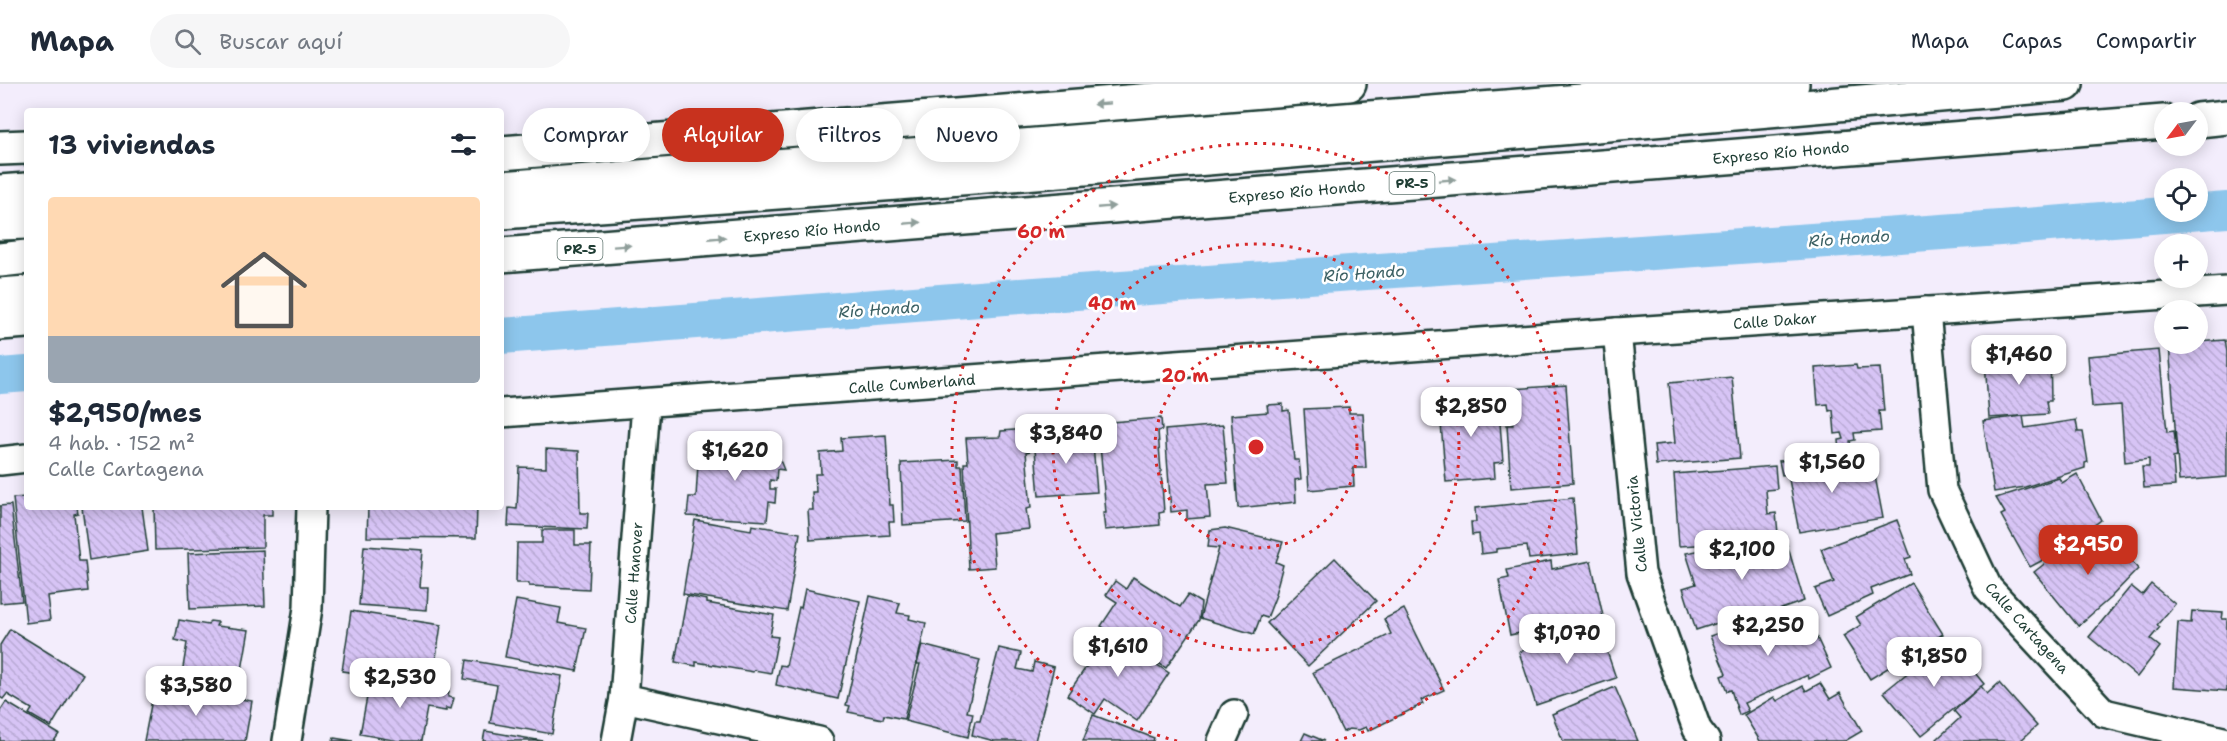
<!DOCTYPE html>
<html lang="es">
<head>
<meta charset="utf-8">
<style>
	body { margin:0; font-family:"Shantell Sans",sans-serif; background:#f6f6f7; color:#1f2937; height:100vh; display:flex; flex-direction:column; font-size:22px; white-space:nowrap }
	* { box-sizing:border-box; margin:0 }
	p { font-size:20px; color:#747a83 }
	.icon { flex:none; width:33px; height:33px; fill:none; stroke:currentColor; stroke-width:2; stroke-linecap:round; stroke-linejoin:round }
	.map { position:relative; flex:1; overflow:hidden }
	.panel { position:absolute; left:24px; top:24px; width:480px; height:402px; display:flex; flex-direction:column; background:#fff; border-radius:6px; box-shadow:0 3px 15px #0003 }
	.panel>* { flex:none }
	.top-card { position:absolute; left:522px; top:24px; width:570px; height:54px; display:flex; gap:12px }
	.needle { width:39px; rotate:238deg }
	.tools { position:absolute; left:2154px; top:18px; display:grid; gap:12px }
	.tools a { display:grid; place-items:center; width:54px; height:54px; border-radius:50%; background:#fff; box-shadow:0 3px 15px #0003; font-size:30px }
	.price { position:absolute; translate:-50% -51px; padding:0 14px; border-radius:12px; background:#fff; color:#222; font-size:20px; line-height:39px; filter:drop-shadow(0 2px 3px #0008) }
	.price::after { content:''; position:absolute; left:50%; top:36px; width:18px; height:14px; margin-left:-9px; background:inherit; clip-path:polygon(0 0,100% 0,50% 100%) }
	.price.current { background:#c8321e; color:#fff }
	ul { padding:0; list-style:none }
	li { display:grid; align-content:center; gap:12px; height:318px; padding:0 24px }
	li+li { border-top:2px solid #e0e1e3 }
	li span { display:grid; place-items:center; height:186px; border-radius:6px; color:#555 }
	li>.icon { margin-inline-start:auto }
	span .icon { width:108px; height:108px; fill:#fffc; stroke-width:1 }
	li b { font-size:26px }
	h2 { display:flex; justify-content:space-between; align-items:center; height:72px; padding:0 24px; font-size:26px }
	.pill { padding:0 21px; border-radius:27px; background:#fff; box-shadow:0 3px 15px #0003; font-size:21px; line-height:54px }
	.pill.current { background:#c8321e; color:#fff }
	header { display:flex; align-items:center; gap:36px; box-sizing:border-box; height:84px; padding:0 30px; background:#fff; border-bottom:2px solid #e0e1e3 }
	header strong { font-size:28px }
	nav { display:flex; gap:33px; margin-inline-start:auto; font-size:21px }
	.search { width:420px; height:54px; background:#f6f6f7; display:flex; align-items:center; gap:15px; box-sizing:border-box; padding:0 21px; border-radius:33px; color:#747a83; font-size:22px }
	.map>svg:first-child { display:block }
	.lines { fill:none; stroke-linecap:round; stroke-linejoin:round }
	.canal { stroke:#8dc6ec; stroke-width:36 }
	.building { fill:url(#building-back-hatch); stroke:#1f3d34; stroke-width:1.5 }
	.street-casing { stroke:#1f3d34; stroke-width:32 }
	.highway-casing { stroke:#1f3d34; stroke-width:38 }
	.street { stroke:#fff; stroke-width:27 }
	.highway { stroke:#fff; stroke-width:33 }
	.oneway { fill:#8f9e9a }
	.ring { fill:none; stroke:#d62828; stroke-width:3; stroke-dasharray:3 6 }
	.labels { text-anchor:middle; stroke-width:5; stroke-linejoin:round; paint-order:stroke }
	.shield { fill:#fff; stroke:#627771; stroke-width:1.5 }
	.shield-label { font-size:14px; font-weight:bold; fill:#1f3d34 }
	.street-label { font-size:15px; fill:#1f3d34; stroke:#fff }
	.water-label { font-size:16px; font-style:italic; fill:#3a5f62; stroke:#fff }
	.centre { fill:#d62828; stroke:#fff; stroke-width:3 }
	.ring-label { font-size:18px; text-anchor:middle; font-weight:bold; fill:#d62828; stroke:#fff; stroke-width:5; stroke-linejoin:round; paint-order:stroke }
</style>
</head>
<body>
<header>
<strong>Mapa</strong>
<div class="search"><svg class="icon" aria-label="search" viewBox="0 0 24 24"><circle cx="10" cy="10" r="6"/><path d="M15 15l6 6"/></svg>Buscar aquí</div>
<nav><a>Mapa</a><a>Capas</a><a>Compartir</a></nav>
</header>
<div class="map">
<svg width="2227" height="657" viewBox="0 0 2227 657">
	<defs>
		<pattern id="building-back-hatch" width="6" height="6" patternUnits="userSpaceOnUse" patternTransform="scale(1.5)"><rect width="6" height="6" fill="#d7c4f5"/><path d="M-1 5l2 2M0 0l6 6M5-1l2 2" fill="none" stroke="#b8a9d3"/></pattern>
	</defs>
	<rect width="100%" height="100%" fill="#f3edfc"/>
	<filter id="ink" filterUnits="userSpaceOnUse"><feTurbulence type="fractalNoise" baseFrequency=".0167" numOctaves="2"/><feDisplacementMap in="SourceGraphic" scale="12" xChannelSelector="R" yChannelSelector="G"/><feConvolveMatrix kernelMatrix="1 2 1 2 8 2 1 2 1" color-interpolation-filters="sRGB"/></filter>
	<g filter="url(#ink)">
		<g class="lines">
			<g class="canal">
				<path d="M501 252 1005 213 2000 144 2227 126"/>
				<path d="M0 292 27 290"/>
			</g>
		</g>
		<g class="building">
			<path d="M2225 256 2227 268V393L2179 397 2169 260Z"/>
			<path d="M2159 266 2167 348 2174 347 2177 373 2173 374 2175 402 2144 404 2142 383H2149V375L2125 378 2121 321 2092 323 2088 272Z"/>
			<path d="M2050 267 2051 317H2046L2048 330 1989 334 1985 277 2041 273V268Z"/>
			<path d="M1856 281 1857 285 1880 284 1884 327H1879L1881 347 1854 349 1855 356 1850 357 1852 369 1840 370 1839 356 1844 355 1842 349 1835 350 1833 326 1829 327 1828 320 1818 321 1815 284Z"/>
			<path d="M1732 293 1740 374 1656 381 1654 361 1675 359 1669 299Z"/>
			<path d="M1566 301 1573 399 1511 404 1507 341H1513L1511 305Z"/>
			<path d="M1498 313 1503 378 1494 379 1495 394 1446 398 1439 317Z"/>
			<path d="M1283 320V327L1289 326 1294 376H1299L1301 395 1295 396 1296 418 1238 424 1231 331 1268 328 1267 321Z"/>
			<path d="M1349 323V329H1363L1366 384H1353L1354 402 1309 406 1304 325Z"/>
			<path d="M2023 332 2025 344 2076 336 2078 348H2083L2088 378 2085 379V384L2025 403 1994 408 1983 337Z"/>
			<path d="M1161 334 1162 346 1158 347 1164 428 1159 429 1160 441 1105 446 1103 429H1106L1098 339Z"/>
			<path d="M1223 341 1228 399 1207 400 1210 433 1187 435V426L1171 428 1165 346Z"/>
			<path d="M1029 345 1031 367 1026 368 1031 424 1026 425 1029 445 992 449 995 483 969 485 964 379H968L966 354 1000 353 1001 347Z"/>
			<path d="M1092 349 1097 408 1039 412 1034 354Z"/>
			<path d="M886 351 890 421H893L894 438H889L890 451 810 456 808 426H813L812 408H816L815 390H821L820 369 842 367 841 354Z"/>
			<path d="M773 359 784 386 777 385 776 397 770 396V405H776L775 419 769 418 767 437 687 432 689 413H696L699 363Z"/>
			<path d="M546 365 579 367 580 429H588L587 445 508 442 509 424 517 425 519 383 546 384Z"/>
			<path d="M1817 374 1814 386 1872 376 1883 434 1799 448 1788 390 1782 391 1779 377Z"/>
			<path d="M958 376V382H962L965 437 903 441 901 379Z"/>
			<path d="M1775 382 1777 405 1766 406 1768 430 1776 429 1778 449 1733 455V459L1679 462 1674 390Z"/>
			<path d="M2077 390 2101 436 2060 467 2030 483 2001 431 2005 429 1996 414 2059 394 2062 399Z"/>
			<path d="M27 413V423H77L78 429 74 430 79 477H85L88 507 47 512 50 536 26 539 13 414Z"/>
			<path d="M1573 414 1578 470 1529 475 1527 462 1496 465V468L1481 470 1479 450 1472 451 1471 438H1476L1475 424Z"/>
			<path d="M11 421 22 517 0 519V422Z"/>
			<path d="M82 423H142L148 467 89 476Z"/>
			<path d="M154 423H272V431H263V463L155 466Z"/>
			<path d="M368 423H477L476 454 367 453Z"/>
			<path d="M695 436 751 446 752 441 800 449 787 527 683 510Z"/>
			<path d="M1897 436 1911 473 1905 475 1910 490 1871 505 1873 511 1827 532 1815 505 1834 498 1821 465Z"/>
			<path d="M1225 444 1283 458 1276 478 1283 481 1275 510 1276 511 1267 534 1261 532 1254 550 1200 534 1219 464 1208 463 1210 446Z"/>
			<path d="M2105 444 2138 485 2110 514 2078 542 2034 488 2057 470 2063 478Z"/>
			<path d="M542 446H575V461H591L589 505 529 502V499H516L517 459H542Z"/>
			<path d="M1784 450 1804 517 1767 530 1764 524 1696 546 1683 504 1696 500 1686 469Z"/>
			<path d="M364 462 423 466 420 503H428L427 526 359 521Z"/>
			<path d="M263 466 265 522 190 525 188 469Z"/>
			<path d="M1335 474 1376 517 1308 582 1267 539Z"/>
			<path d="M1551 477 1552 485 1591 477 1603 532 1510 551 1499 496 1509 494 1507 486Z"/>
			<path d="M1133 493 1180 523 1188 511 1201 519 1199 536 1166 584 1101 542 1117 518 1106 511 1115 497 1126 505Z"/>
			<path d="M1911 499 1943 550 1870 595 1843 552 1861 541 1856 533Z"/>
			<path d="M2151 500 2175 520 2157 541 2160 543 2150 555 2160 563 2137 593 2089 553 2131 502 2142 511Z"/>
			<path d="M805 505 860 517 838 615 776 601 780 581 786 582 799 523 801 524Z"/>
			<path d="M687 512 707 516V519L774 531 770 552 778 553 771 589 754 586 753 588 696 578V582L675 578Z"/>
			<path d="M870 512 900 519 897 529 910 531 909 535 926 539 904 635 884 631 883 635 848 628 850 622 846 621Z"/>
			<path d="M516 516 561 524 558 539 586 544 577 587 505 573Z"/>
			<path d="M1404 525 1444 606 1421 616 1423 620 1368 647 1366 643 1359 646 1349 645 1343 648 1313 588 1391 550 1384 535Z"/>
			<path d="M351 527 441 541 432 600 342 587Z"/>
			<path d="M2192 527 2223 529 2222 535H2227V607L2174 603 2178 538 2191 539Z"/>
			<path d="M1805 528 1831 584 1809 595 1808 591 1744 619 1748 627 1739 631 1731 606 1727 607 1721 592 1726 590 1710 552 1763 534 1767 544Z"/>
			<path d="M179 536 208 541 210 537 218 538 216 542 249 546 239 603 227 601 226 604 181 596 187 559 175 556Z"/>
			<path d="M1598 541 1616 594 1536 621 1519 568Z"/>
			<path d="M1103 544 1169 589 1137 637 1105 615 1095 630 1067 611 1099 564 1093 560Z"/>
			<path d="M10 545 83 590 51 643 29 630 32 625 7 610 3 615 0 613V561Z"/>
			<path d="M1948 556 1984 600 1921 652 1884 608Z"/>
			<path d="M922 561 980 576 967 628 973 629 968 653 905 637 920 580H917Z"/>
			<path d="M999 564 1021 569 1017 585 1032 588 1034 578 1054 583 1035 657H994L972 651 975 637H980Z"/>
			<path d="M467 576 562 592 552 650 490 639 497 601 464 595Z"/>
			<path d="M371 592 449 607 448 613 454 614 451 625 446 624V627L427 624 421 657H398L360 650Z"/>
			<path d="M1820 599 1830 615 1840 609 1862 647 1845 657H1760L1744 631 1774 613 1777 617 1803 602 1806 607Z"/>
			<path d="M1999 599 2037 642 2020 657H1939L1937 655 1960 634 1954 627 1981 602 1987 610Z"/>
			<path d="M155 600 252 617 245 657H144Z"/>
			<path d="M1615 603 1638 657H1563L1552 630Z"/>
			<path d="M6 618 59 650 54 657H0V627Z"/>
			<path d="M1093 631 1154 654 1153 657H1083Z"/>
			<path d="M485 647 543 657H483Z"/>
			<path d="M1305 649 1324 657H1301Z"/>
			<path d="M334 654 353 657H333Z"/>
		</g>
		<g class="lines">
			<g class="street-casing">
				<g id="street">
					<path d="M1926 227 1942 406 1988 504 2104 629 2223 657"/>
					<path d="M1617 248 1641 489 1697 645 1706 657"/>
					<path d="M501 329 1617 248 2227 207"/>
					<path d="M0 377 27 374"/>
					<path d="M624 614 819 657"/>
					<path d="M287 657 308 524 311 423"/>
					<path d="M616 657 624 614 646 320"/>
					<path d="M1222 657 1234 630"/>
				</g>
			</g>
			<g class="highway-casing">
				<g id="highway">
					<path d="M2198 36 2227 33"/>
					<path d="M0 64 27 63"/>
					<path d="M501 69 1349 0"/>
					<path d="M501 104 1792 0"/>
					<path d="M0 108 27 106"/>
					<path d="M501 128C1023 92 1544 46 2066 0"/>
					<path d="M0 139 27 138"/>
					<path d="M501 171 2164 38"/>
					<path d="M0 176 27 173"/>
					<path d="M0 211 27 209"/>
					<path d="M0 239 27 237"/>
				</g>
			</g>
			<use href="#street" class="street"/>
			<use href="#highway" class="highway"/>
		</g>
		<defs><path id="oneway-solid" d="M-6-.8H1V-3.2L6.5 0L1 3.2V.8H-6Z" transform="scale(1.5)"/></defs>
		<g class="oneway">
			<use href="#oneway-solid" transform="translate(1102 20) rotate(175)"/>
			<use href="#oneway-solid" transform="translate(1447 96) rotate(-5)"/>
			<use href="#oneway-solid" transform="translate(1106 123) rotate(-5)"/>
			<use href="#oneway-solid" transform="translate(912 139) rotate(-5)"/>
			<use href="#oneway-solid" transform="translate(717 154) rotate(-5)"/>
			<use href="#oneway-solid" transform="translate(622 162) rotate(-4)"/>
		</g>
	</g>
	<g class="ring">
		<circle cx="1256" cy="363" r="101"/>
		<circle cx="1256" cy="363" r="203"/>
		<path d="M1177 657A304 304 0 1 1 1335 657"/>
	</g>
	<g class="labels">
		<g class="shield">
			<rect x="1389.5" y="88" width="45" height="22" rx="4.5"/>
			<rect x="557.5" y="154" width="45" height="22" rx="4.5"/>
		</g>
		<g class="shield-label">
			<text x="1412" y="104">PR-5</text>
			<text x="580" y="170">PR-5</text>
		</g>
		<g class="street-label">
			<text transform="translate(1781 69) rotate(-5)" y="5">Expreso Río Hondo</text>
			<text transform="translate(1297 108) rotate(-5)" y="5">Expreso Río Hondo</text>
			<text transform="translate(812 147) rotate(-5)" y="5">Expreso Río Hondo</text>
			<text transform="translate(1775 237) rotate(-4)" y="5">Calle Dakar</text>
			<text transform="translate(912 300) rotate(-4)" y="5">Calle Cumberland</text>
			<text transform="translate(1637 440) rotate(-96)" y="5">Calle Victoria</text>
			<text transform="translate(634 489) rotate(-86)" y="5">Calle Hanover</text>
			<text transform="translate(2027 544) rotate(48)" y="5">Calle Cartagena</text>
		</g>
		<g class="water-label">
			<text transform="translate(1849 154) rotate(-4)" y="6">Río Hondo</text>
			<text transform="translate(1364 189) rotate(-4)" y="6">Río Hondo</text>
			<text transform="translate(879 225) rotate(-4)" y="6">Río Hondo</text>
		</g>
	</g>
	<circle cx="1256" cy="363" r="9" class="centre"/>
	<g class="ring-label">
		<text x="1041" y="154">60 m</text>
		<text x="1112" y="226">40 m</text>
		<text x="1185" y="298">20 m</text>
	</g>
</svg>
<div class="tools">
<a><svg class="needle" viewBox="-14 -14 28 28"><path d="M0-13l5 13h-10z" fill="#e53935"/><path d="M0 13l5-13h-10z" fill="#747a83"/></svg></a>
<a><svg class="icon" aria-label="locate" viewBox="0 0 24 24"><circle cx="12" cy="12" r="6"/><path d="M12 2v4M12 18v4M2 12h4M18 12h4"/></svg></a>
<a>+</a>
<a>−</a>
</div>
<b class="price" style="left:2019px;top:302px">$1,460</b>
<b class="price" style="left:1471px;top:354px">$2,850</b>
<b class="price" style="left:1066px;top:381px">$3,840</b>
<b class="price" style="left:735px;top:398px">$1,620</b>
<b class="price" style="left:1832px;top:410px">$1,560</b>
<b class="price current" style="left:2088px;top:492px">$2,950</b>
<b class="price" style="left:1742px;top:497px">$2,100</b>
<b class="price" style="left:1768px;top:573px">$2,250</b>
<b class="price" style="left:1567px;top:581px">$1,070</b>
<b class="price" style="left:1118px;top:594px">$1,610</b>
<b class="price" style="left:1934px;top:604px">$1,850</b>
<b class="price" style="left:400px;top:625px">$2,530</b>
<b class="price" style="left:196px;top:633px">$3,580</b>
<div class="top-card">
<a class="pill">Comprar</a>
<a class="pill current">Alquilar</a>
<a class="pill">Filtros</a>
<a class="pill">Nuevo</a>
</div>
<section class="panel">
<h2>13 viviendas<svg class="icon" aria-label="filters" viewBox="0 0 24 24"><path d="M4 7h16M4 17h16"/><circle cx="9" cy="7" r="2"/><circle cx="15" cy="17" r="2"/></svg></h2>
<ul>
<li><span style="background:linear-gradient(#ffd9b3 75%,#9aa5b1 0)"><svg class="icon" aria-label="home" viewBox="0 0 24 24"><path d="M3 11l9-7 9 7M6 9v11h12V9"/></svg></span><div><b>$2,950/mes</b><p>4 hab. · 152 m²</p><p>Calle Cartagena</p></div></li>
</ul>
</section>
</div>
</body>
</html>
